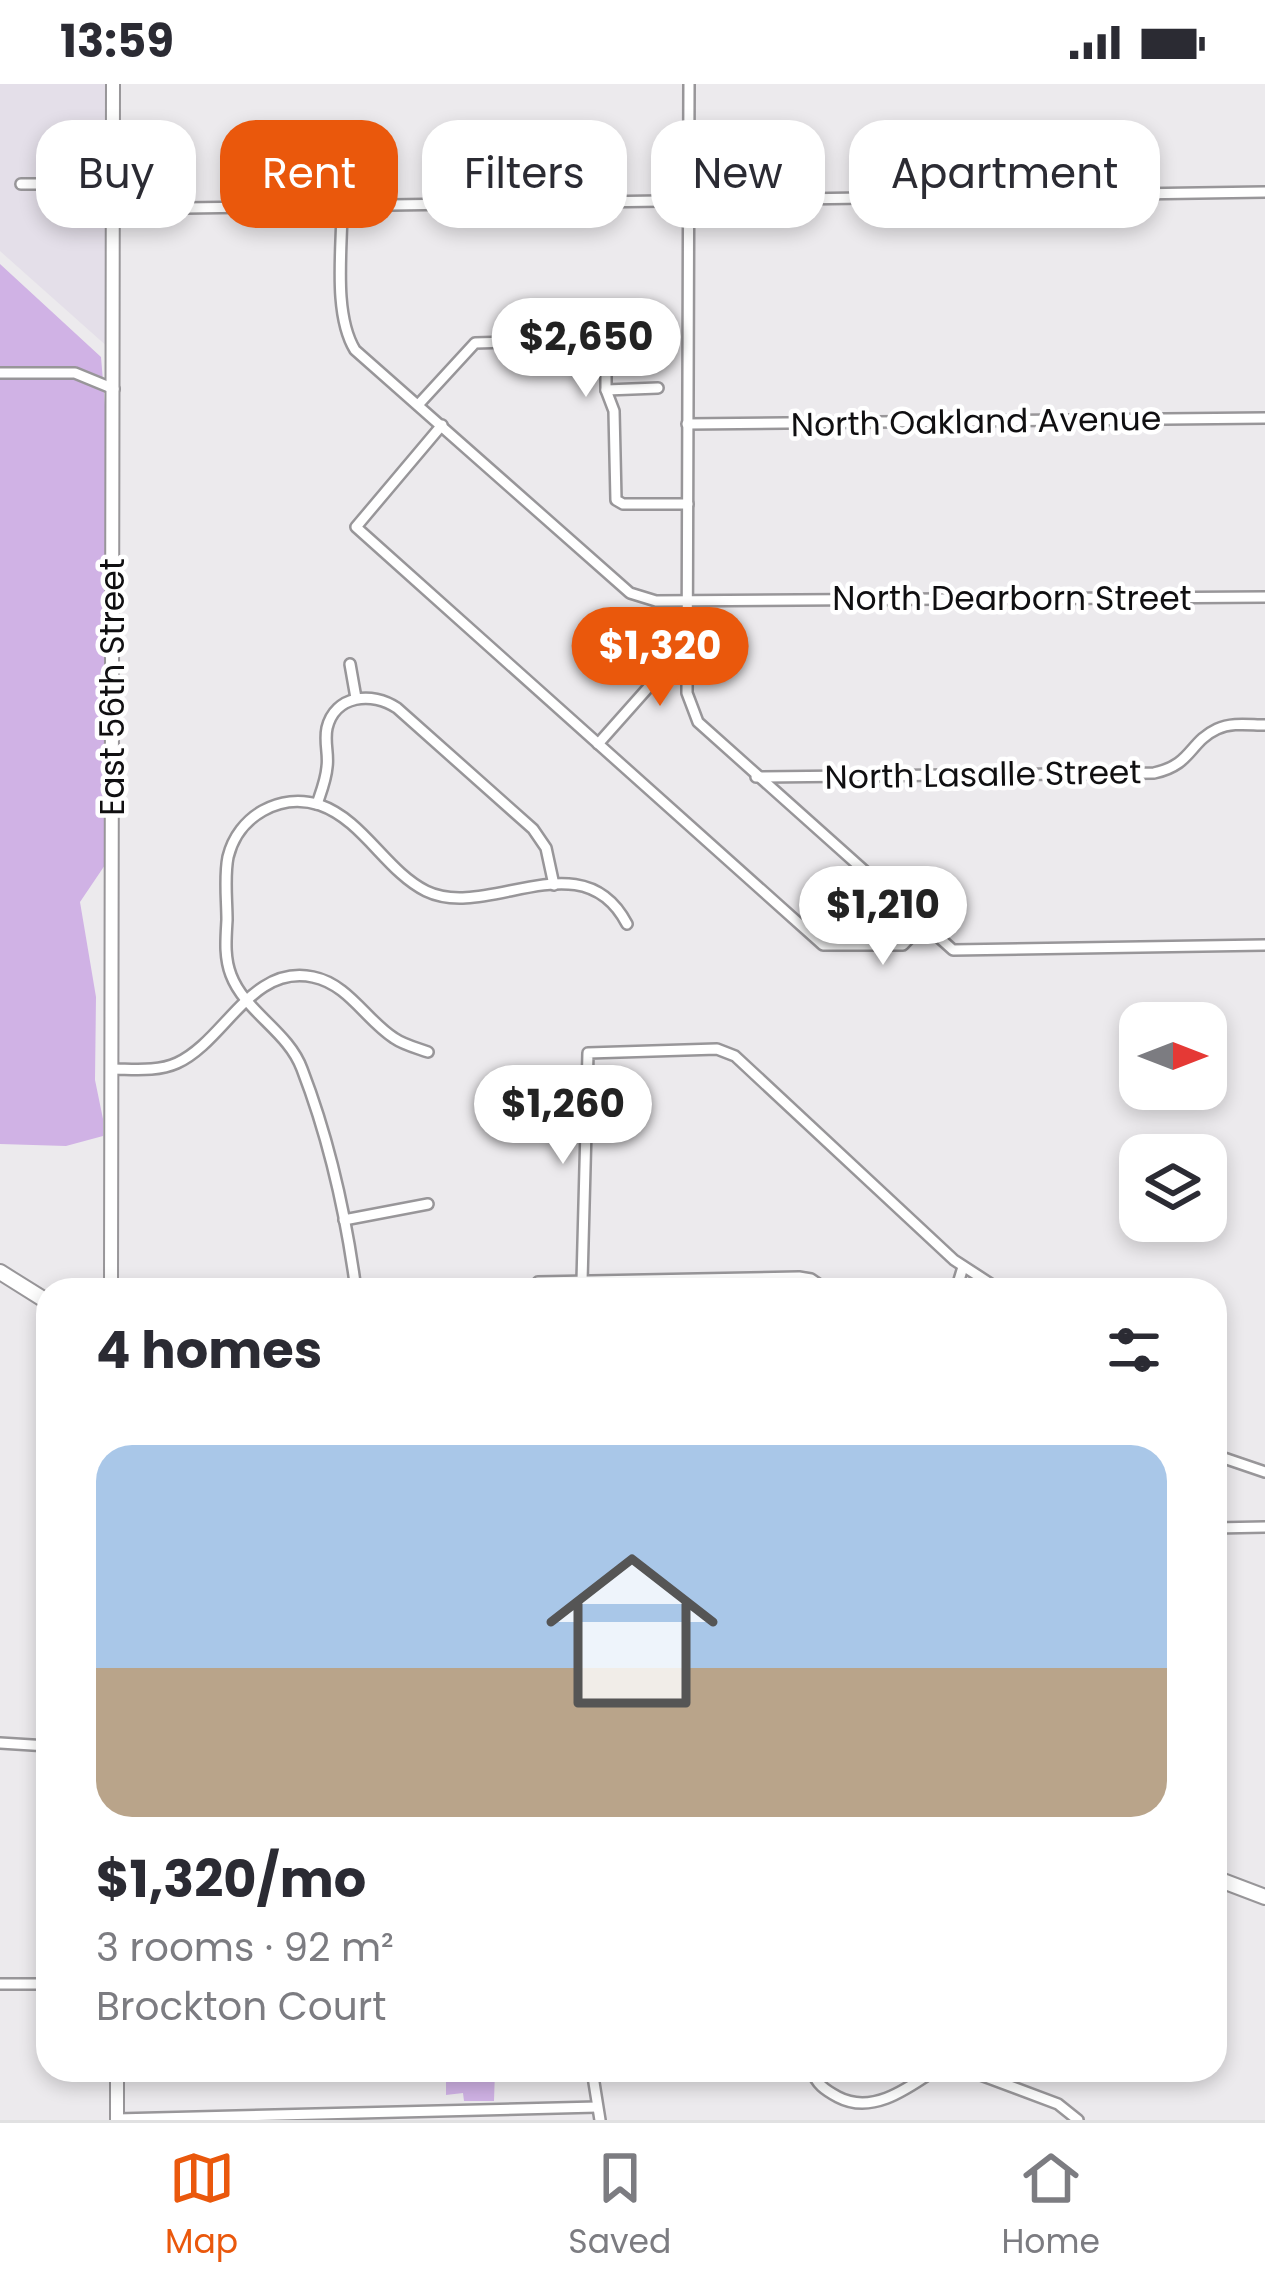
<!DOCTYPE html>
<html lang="en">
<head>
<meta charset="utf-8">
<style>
	body { margin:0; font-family:Poppins,sans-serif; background:#f2f2f3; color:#2b2b33; height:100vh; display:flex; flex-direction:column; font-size:45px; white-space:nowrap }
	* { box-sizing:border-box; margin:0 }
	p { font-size:39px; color:#7c7c81 }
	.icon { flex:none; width:66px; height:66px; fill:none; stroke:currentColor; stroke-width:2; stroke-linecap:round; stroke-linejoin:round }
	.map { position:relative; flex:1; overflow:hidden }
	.panel { position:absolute; left:36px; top:1194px; width:1191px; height:804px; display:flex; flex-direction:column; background:#fff; border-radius:36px; box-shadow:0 6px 18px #0003 }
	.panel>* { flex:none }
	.banner { position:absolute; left:36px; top:36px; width:1194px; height:108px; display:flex; gap:24px }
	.needle { width:78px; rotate:90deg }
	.controls { position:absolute; left:1119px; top:918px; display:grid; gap:24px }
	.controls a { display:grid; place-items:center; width:108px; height:108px; border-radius:24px; background:#fff; box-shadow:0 6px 18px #0003; font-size:60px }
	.price { position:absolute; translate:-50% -102px; padding:0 27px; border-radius:42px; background:#fff; color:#222; font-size:39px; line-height:78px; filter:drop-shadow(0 3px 6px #0008) }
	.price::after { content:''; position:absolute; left:50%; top:72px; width:36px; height:27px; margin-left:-18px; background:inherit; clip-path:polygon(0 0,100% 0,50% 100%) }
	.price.active { background:#ea580c; color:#fff }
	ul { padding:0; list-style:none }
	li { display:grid; align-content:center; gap:24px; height:636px; padding:0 60px }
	li span { display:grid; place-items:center; height:372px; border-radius:36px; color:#555 }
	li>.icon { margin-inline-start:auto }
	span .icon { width:216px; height:216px; fill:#fffc; stroke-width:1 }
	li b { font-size:51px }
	h2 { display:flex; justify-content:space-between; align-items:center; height:144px; padding:0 60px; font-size:51px }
	.chip { padding:0 42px; border-radius:36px; background:#fff; box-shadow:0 6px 18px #0003; font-size:42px; line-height:108px }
	.chip.active { background:#ea580c; color:#fff }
	.status { display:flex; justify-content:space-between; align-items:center; height:84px; padding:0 60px; background:#fff; direction:ltr }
	.status svg { height:33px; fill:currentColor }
	.menu { display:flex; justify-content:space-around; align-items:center; height:168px; border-top:3px solid #e1e1e2; background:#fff; font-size:33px; color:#7c7c81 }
	.menu a { display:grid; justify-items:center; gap:6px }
	.menu .active { color:#ea580c }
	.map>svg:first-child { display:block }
	.built { fill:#e4dfe9 }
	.green { fill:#d0b2e5 }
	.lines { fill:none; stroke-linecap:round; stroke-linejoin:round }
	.minor-casing { stroke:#989699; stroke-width:14 }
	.tertiary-casing { stroke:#989699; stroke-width:16 }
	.secondary-casing { stroke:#989699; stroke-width:18 }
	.minor { stroke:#fff; stroke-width:9 }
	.tertiary { stroke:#fff; stroke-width:12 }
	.secondary { stroke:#fff; stroke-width:14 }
	.labels { text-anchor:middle; stroke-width:9; stroke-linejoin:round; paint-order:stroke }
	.street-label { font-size:33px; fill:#100f11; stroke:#fff }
</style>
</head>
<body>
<div class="status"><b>13:59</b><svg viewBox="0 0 49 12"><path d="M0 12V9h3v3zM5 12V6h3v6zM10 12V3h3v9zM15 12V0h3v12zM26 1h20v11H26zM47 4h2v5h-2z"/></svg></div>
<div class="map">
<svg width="1265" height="2036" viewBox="0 0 1265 2036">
	<rect width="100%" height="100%" fill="#eceaed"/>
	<path class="built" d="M0 0H108L109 264 0 167Z"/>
	<g class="green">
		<path d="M0 180 101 273 105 321V781L80 818 96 913 95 996 103 1035V1052L66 1062 0 1060Z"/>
		<path d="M446 1986H495L494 2017H464L463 2009 446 2011Z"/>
	</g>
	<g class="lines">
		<g class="minor-casing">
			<g id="minor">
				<path d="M689 0 687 609 698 638 953 866 1265 861"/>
				<path d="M21 100H113"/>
				<path d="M342 123C342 165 333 230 355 266L630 509 656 517 1265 513"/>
				<path d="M114 125 1265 108"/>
				<path d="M0 289H75L114 305"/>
				<path d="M606 306 658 304"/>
				<path d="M418 321 475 259 592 256 599 261 606 275V306L614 327 616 416 623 420H688"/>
				<path d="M687 340 1265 334"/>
				<path d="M442 341 356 443 823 861H903L923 840"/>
				<path d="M350 580 356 614"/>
				<path d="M598 660 686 561"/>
				<path d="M756 693 1154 689C1192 681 1189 658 1217 645 1232 638 1249 641 1265 641"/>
				<path d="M317 720C321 708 326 696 327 683 329 670 324 658 327 644 335 611 372 607 397 624L533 745 546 764 554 801"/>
				<path d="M112 985C133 985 157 988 177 979 225 957 251 880 313 893 348 900 366 936 394 954 404 961 417 964 428 968"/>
				<path d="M344 1136 428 1120"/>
				<path d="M582 1197 588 969 717 965 735 972 954 1176 1000 1206"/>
				<path d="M538 1198 799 1193 811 1195 827 1206"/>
				<path d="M356 1206C346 1131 329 1055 302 985 288 947 245 928 231 891 224 873 226 854 227 836 227 816 224 793 228 773 238 732 280 708 320 721 363 736 386 787 426 807 487 837 582 754 627 840"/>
				<path d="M956 1206 963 1183"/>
				<path d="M1215 1371 1265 1388"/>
				<path d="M1215 1444 1265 1443"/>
				<path d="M0 1659 48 1662"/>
				<path d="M0 1900H48"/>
				<path d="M592 1986 600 2036"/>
				<path d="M812 1986C816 2000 825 2006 838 2013 872 2031 907 2005 935 1986"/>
				<path d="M967 1986 1058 2020 1078 2036"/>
				<path d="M117 2035 597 2023"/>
			</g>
		</g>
		<g class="tertiary-casing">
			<g id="tertiary">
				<path d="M111 1206 113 0"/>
				<path d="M117 1986V2036"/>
			</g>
		</g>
		<g class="secondary-casing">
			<g id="secondary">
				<path d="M0 1188 48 1218"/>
				<path d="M1215 1794 1265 1813"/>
			</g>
		</g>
		<use href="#minor" class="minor"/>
		<use href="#tertiary" class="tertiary"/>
		<use href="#secondary" class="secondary"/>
	</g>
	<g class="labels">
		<g class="street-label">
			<text transform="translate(976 337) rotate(-1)" y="12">North Oakland Avenue</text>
			<text x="1012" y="526">North Dearborn Street</text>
			<text transform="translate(112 603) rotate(-90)" y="12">East 56th Street</text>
			<text transform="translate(983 690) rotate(-1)" y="12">North Lasalle Street</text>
		</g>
	</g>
</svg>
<div class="controls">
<a><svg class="needle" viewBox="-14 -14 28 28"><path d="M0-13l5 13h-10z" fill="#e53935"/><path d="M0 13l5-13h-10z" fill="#7c7c81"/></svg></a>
<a><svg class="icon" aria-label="layers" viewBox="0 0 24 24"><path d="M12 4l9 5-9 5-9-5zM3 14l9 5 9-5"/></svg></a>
</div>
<b class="price" style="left:586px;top:316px">$2,650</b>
<b class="price active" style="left:660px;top:625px">$1,320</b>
<b class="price" style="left:883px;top:884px">$1,210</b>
<b class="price" style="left:563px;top:1083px">$1,260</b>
<div class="banner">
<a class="chip">Buy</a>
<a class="chip active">Rent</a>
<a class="chip">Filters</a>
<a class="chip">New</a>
<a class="chip">Apartment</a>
</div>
<section class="panel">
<h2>4 homes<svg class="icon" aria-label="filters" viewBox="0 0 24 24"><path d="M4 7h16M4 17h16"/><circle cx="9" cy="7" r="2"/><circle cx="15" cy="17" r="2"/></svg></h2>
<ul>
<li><span style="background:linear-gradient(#a9c7e8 60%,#b9a48a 0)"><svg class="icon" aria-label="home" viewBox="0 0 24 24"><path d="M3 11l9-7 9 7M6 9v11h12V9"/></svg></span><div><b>$1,320/mo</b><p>3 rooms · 92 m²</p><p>Brockton Court</p></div></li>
</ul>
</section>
</div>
<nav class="menu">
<a class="active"><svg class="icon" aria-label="map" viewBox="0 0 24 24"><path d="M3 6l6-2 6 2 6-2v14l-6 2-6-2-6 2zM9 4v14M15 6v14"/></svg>Map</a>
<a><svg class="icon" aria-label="saved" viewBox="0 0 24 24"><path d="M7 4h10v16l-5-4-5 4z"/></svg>Saved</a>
<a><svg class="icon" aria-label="home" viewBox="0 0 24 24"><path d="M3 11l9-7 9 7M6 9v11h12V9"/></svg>Home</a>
</nav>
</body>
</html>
